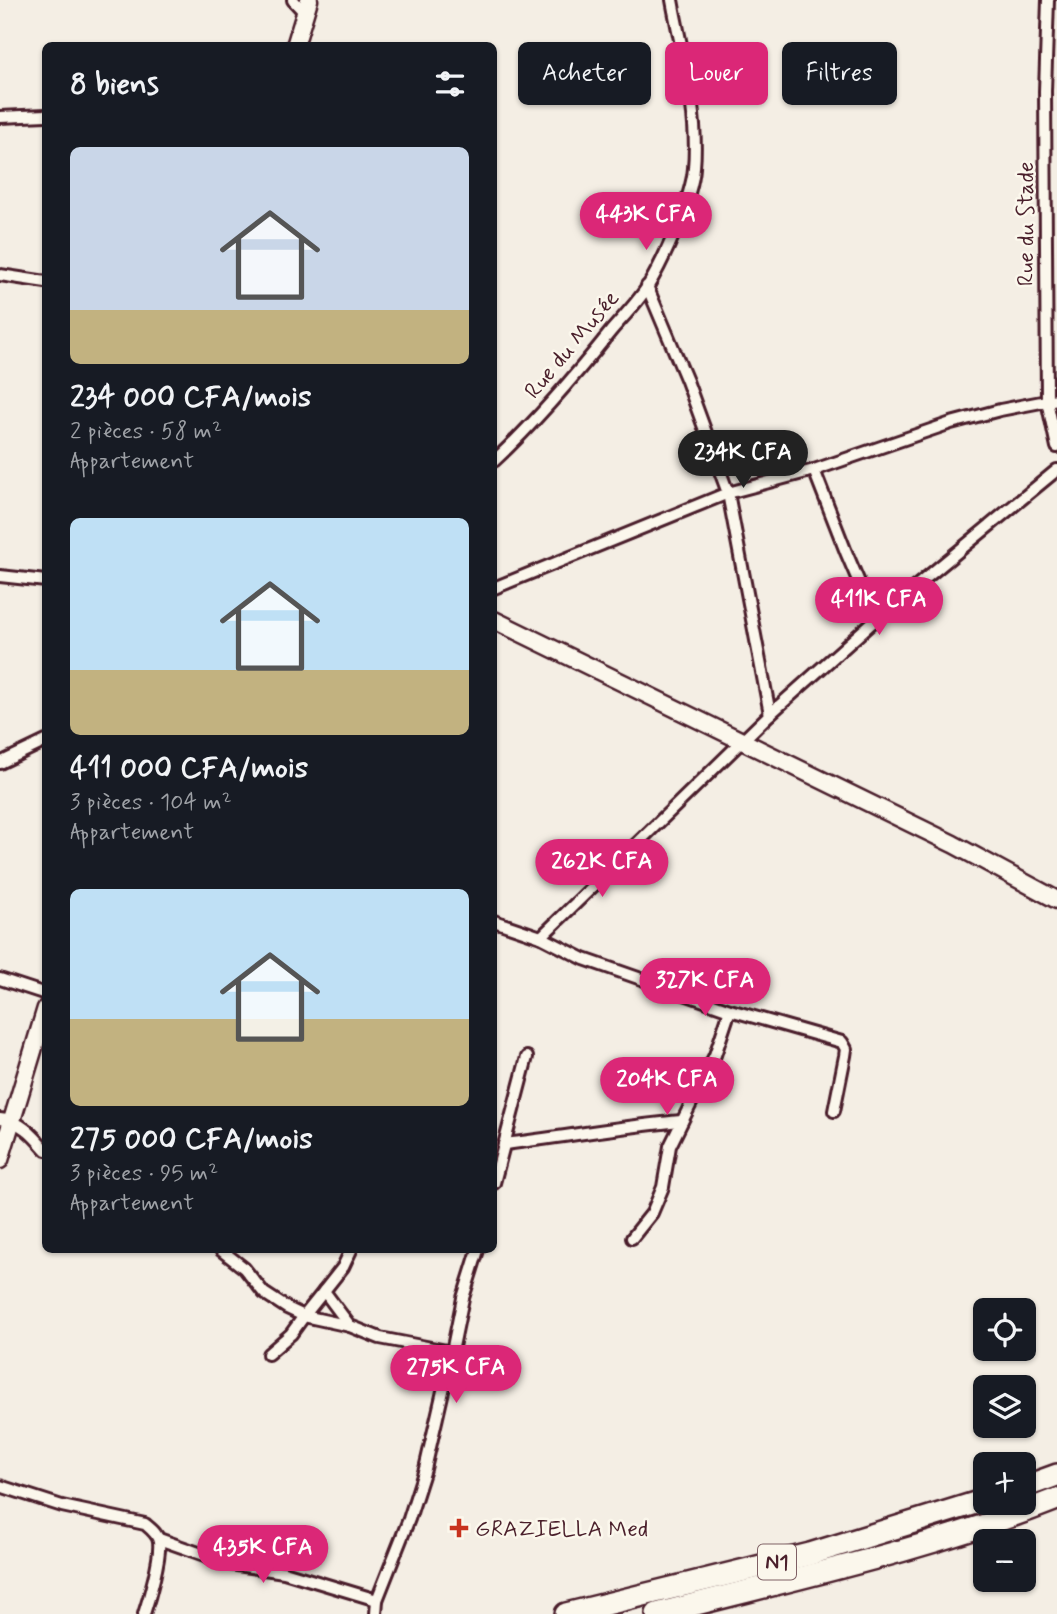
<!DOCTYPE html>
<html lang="fr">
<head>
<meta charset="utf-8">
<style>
	body { margin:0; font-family:Mynerve,sans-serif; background:#242831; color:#f1f3f6; height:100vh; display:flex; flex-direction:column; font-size:26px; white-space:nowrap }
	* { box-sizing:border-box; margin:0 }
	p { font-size:23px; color:#9ea1a6 }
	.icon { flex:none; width:38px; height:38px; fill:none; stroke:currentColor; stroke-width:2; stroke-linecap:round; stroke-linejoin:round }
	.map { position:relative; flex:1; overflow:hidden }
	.drawer { position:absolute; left:42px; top:42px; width:455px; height:1211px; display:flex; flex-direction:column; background:#171b24; border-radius:10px; box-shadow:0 2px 5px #0004 }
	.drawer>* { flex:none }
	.guide { position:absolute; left:518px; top:42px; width:434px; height:63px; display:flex; gap:14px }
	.buttons { position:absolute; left:973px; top:1298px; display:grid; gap:14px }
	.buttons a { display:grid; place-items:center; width:63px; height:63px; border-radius:10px; background:#171b24; box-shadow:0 2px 5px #0004; font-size:35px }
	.price { position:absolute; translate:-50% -60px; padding:0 16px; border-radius:24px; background:#db2777; color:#fff; font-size:23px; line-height:46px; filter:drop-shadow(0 2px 4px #0008) }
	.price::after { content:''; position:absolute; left:50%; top:42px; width:21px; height:16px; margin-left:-10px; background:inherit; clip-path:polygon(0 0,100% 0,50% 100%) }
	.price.selected { background:#222; color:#fff }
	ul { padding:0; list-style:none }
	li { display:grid; align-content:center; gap:14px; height:371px; padding:0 28px }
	li span { display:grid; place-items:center; height:217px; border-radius:10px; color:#555 }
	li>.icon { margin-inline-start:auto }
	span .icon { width:126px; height:126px; fill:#fffc; stroke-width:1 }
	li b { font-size:30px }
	h2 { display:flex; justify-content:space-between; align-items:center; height:84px; padding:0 28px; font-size:30px }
	.pill { padding:0 24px; border-radius:10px; background:#171b24; box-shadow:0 2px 5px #0004; font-size:24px; line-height:63px }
	.pill.selected { background:#db2777; color:#fff }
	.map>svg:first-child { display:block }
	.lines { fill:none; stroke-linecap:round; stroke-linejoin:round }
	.street-casing { stroke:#4a1f2b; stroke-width:16 }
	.secondary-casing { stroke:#4a1f2b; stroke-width:21 }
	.highway-casing { stroke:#4a1f2b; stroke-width:26 }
	.street { stroke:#fbf7ec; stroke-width:10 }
	.secondary { stroke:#fbf7ec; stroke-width:16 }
	.highway { stroke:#fbf7ec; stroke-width:21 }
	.poi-dot { fill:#c8321e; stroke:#fbf7ec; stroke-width:2.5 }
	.labels { text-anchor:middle; stroke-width:5; stroke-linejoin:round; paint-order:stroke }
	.shield { fill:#fbf7ec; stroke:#7f6065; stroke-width:2 }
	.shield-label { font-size:21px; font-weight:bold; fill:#4a1f2b }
	.street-label { font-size:23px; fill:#4a1f2b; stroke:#fbf7ec }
	.poi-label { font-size:23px; fill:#4a1f2b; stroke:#fbf7ec; text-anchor:start }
</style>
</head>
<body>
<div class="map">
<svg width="1057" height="1614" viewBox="0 0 1057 1614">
	<rect width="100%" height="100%" fill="#f4eee4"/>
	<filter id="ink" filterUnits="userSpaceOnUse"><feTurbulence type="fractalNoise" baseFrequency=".0143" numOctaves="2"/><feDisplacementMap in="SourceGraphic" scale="14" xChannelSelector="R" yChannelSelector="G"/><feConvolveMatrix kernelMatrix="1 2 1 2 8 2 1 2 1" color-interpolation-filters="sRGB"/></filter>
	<g filter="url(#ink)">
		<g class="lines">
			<g class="street-casing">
				<g id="street">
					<path d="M293 0 305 13"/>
					<path d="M1048 0 1045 91 1047 401 1057 447"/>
					<path d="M0 117 46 115"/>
					<path d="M0 275 46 282"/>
					<path d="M647 286 687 381 728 493 770 714"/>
					<path d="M494 461C536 422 575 376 611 331 623 317 638 302 648 286 664 260 692 197 694 168 699 112 682 55 672 0"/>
					<path d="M814 470 846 552 875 620"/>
					<path d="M0 576 46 581"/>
					<path d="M494 588 728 493 814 470 951 423 1000 410 1057 399"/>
					<path d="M0 763 46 741"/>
					<path d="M494 921 541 937 770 714 875 620 1057 470"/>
					<path d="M541 937 584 959 730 1010 842 1042 846 1049 845 1056 834 1111"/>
					<path d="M0 979 46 994"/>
					<path d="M0 1119C20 1120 33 1135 46 1150"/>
					<path d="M504 1144C564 1137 623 1126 682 1121"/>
					<path d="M494 1183 527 1057"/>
					<path d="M632 1238 652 1213 663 1187 670 1146 715 1055 730 1010"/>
					<path d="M221 1250 244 1268 264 1293 287 1308 304 1316 324 1291"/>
					<path d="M351 1250 343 1267 324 1291 350 1326 380 1338 452 1352 425 1469 409 1519 377 1600 376 1614"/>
					<path d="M452 1352 463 1298 478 1250"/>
					<path d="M268 1354 291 1334 304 1316 350 1326"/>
					<path d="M0 1486 62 1506 145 1524C151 1529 158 1534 159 1542 161 1557 149 1599 144 1614"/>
					<path d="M159 1539 230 1564 284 1572 377 1600"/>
				</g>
			</g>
			<g class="secondary-casing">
				<g id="secondary">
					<path d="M295 46 309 0"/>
					<path d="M494 620 953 844 1057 900"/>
					<path d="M0 1160 46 1008"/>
				</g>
			</g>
			<g class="highway-casing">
				<g id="highway">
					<path d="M1024 1487 1057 1475"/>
					<path d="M566 1614 810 1554 985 1500"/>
					<path d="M657 1614C791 1579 928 1550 1057 1499"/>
				</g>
			</g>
			<use href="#street" class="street"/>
			<use href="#secondary" class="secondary"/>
			<use href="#highway" class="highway"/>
		</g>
	</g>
	<path class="poi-dot" d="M455.5 1517.5h7v7h7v7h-7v7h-7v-7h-7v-7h7z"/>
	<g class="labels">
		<rect class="shield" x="758" y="1544.5" width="38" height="35" rx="5"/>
		<g class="shield-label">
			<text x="777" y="1569">N1</text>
		</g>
		<g class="street-label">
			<text transform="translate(1025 224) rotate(-90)" y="8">Rue du Stade</text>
			<text transform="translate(571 344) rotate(-50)" y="8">Rue du Musée</text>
		</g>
		<g class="poi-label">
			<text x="475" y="1536">GRAZIELLA Med</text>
		</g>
	</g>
</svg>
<div class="buttons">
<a><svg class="icon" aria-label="locate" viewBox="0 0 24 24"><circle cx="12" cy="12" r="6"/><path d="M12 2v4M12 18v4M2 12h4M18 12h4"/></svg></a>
<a><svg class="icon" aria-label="layers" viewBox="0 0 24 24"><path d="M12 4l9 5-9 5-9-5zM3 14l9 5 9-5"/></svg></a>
<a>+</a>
<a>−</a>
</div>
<b class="price" style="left:646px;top:252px">443K CFA</b>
<b class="price selected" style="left:743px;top:490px">234K CFA</b>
<b class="price" style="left:879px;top:637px">411K CFA</b>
<b class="price" style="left:602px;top:899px">262K CFA</b>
<b class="price" style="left:705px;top:1018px">327K CFA</b>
<b class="price" style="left:667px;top:1117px">204K CFA</b>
<b class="price" style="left:456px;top:1405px">275K CFA</b>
<b class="price" style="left:263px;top:1585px">435K CFA</b>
<div class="guide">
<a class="pill">Acheter</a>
<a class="pill selected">Louer</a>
<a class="pill">Filtres</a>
</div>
<section class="drawer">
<h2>8 biens<svg class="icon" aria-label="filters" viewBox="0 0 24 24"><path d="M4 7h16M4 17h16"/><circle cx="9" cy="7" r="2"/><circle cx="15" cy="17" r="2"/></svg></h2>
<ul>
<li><span style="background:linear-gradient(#c9d6e8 75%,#c2b280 0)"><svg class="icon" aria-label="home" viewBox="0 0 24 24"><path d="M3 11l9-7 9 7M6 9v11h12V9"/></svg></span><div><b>234 000 CFA/mois</b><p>2 pièces · 58 m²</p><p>Appartement</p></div></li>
<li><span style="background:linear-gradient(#bfe0f5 70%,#c2b280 0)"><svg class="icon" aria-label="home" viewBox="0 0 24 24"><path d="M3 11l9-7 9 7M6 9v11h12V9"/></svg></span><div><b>411 000 CFA/mois</b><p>3 pièces · 104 m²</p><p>Appartement</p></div></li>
<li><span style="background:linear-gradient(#bfe0f5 60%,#c2b280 0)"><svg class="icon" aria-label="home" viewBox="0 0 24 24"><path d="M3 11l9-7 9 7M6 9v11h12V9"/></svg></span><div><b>275 000 CFA/mois</b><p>3 pièces · 95 m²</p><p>Appartement</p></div></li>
</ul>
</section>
</div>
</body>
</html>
